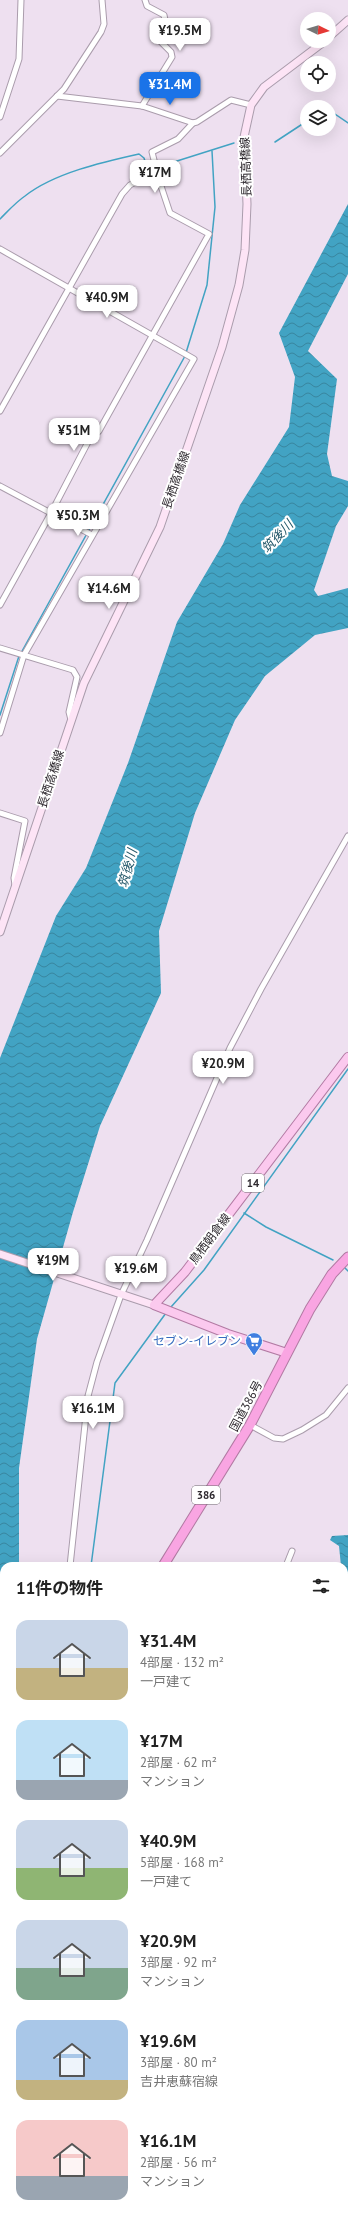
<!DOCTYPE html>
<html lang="ja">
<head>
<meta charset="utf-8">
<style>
	body { margin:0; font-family:"PT Sans","Noto Sans JP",sans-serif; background:#f6f6f6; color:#222; height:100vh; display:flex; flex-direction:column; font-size:15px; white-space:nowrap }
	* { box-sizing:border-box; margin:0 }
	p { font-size:13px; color:#767676 }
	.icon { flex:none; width:22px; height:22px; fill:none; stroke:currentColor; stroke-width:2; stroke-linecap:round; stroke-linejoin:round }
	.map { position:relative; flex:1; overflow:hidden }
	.panel { position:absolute; left:0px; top:1562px; width:348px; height:656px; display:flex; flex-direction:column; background:#fff; border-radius:12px 12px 0 0; box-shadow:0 4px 16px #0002 }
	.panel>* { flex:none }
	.needle { width:26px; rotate:95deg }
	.buttons { position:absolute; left:300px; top:12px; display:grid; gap:8px }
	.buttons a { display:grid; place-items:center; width:36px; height:36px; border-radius:50%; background:#fff; box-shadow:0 4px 16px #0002; font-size:20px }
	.price { position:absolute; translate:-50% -34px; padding:0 9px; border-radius:8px; background:#fff; color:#222; font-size:13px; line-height:26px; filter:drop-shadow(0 1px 2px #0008) }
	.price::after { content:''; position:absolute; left:50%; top:24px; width:12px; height:9px; margin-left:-6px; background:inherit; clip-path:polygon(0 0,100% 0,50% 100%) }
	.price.current { background:#1a73e8; color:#fff }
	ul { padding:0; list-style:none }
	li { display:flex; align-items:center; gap:12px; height:100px; padding:0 16px }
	li span { display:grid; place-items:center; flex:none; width:112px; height:80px; border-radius:12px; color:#555 }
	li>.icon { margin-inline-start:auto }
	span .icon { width:48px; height:48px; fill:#fffc; stroke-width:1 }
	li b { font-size:17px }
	h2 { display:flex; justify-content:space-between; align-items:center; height:48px; padding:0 16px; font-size:17px }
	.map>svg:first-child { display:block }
	.forest { fill:url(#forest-crowns) }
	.water { fill:url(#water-waves) }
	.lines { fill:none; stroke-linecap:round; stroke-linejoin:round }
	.stream { stroke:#42a3c3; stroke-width:1.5 }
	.street-casing { stroke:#aa9cac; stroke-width:7 }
	.secondary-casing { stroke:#aa9cac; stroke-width:9 }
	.primary-casing { stroke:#b27aa3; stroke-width:10 }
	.highway-casing { stroke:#b27aa3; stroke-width:11 }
	.street { stroke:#fff; stroke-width:5 }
	.secondary { stroke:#fde4f6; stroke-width:7 }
	.primary { stroke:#fbc9ee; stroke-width:8 }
	.highway { stroke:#f9a5e2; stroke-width:9 }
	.highway-bridge-casing { stroke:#b27aa3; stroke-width:11; stroke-linecap:butt }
	.highway-bridge { stroke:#f9a5e2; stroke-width:9 }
	.labels { text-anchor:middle; stroke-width:4; stroke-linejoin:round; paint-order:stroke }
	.shield { fill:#fff; stroke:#6d696d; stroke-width:1 }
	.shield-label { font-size:11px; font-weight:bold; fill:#2e292f }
	.street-label { font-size:12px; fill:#2e292f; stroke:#fff }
	.shop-label { font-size:12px; fill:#366cbe; stroke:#fff; text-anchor:end }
	.water-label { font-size:13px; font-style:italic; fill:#235769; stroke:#fff }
</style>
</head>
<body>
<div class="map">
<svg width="348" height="2218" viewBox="0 0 348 2218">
	<defs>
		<pattern id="forest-crowns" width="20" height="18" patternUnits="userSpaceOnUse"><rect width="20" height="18" fill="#8fdeb9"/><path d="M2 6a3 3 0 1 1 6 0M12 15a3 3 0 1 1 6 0" fill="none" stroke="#7cbe9f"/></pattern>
		<pattern id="water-waves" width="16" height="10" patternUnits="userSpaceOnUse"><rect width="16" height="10" fill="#42a3c3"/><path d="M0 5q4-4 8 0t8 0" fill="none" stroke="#38859f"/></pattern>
	</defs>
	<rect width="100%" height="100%" fill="#eee0f0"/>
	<path class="forest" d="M348 2127V2218H327L324 2214H344V2128Z"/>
	<g class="water">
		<path d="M348 204V274L308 351 337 379 327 454 332 476 348 481V506L336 526 314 590 318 596 348 588V628L315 635 265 676 235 720 195 813 159 931 161 993 100 1126 73 1212 37 1339 19 1468V1566H4V1788L0 1773V1058L56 916 86 868 128 763 177 622 223 544 240 505 289 427 295 377 279 333Z"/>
		<path d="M348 1535V1581L347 1582 344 1576V1566H341L339 1546 330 1540 332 1536Z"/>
		<path d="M4 2094V2214H59L56 2218H0V2104Z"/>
	</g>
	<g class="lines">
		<g class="stream">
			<path d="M329 110 348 123"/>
			<path d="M275 142 307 121"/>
			<path d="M158 167 234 143"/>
			<path d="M0 219C8 211 16 202 25 196 54 173 103 162 139 154L144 158 147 168H154"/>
			<path d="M21 653 185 356 207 285 215 207 212 151"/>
			<path d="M0 715 19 656"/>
			<path d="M244 1213 266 1227 333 1260"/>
			<path d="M345 1268 348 1271"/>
			<path d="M171 1307 204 1270 348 1069"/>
			<path d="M91 1566 115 1383 166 1313"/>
		</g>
		<g class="street-casing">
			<g id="street">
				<path d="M57 96 142 106 193 123 197 122 231 100 251 105"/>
				<path d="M142 106 172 57 171 52 160 41 165 20 164 15 147 6 145 0"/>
				<path d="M0 117 19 59 21 0"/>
				<path d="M0 153 64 89 101 32 104 24 102 0"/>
				<path d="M0 249 194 359 24 655 0 733"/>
				<path d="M0 411 122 194 130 185 157 171"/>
				<path d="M0 486 92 535"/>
				<path d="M0 605 51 513 88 442 99 431 209 234 170 213 159 180 152 152 178 139 193 123"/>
				<path d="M0 648 73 670 77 677 69 712 71 720"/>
				<path d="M0 813 25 821 14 878 15 885"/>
				<path d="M250 1425 274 1438 283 1439 302 1430 326 1415 348 1388"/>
				<path d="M70 1566 88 1396 97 1362 121 1295 147 1240 230 1048 261 989 348 836"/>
				<path d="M286 1566 292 1551"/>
				<path d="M344 1684H348"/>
				<path d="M0 1833 4 1844"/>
				<path d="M344 1852 348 1848"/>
				<path d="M0 1882 4 1883"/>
				<path d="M344 1919 348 1918"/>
				<path d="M0 2016 4 2004"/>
				<path d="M344 2021 348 2024"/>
			</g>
		</g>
		<g class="secondary-casing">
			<g id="secondary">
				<path d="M329 37 348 20"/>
				<path d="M0 932 84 683 160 527 222 347 239 285 245 250 247 204 244 137 251 105 264 87 325 41"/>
				<path d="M0 1254 154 1305"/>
			</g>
		</g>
		<g class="primary-casing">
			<path id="primary" d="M287 1353 228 1334 154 1305 185 1272 348 1057"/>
		</g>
		<g class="highway-casing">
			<g id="highway">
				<path d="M163 1566 250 1425 310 1309 332 1274 348 1257"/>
				<path d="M344 1875 348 1870"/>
				<path d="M344 1890 348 1885"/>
				<path d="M119 2218 122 2214"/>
			</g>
		</g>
		<use href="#street" class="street"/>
		<use href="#secondary" class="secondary"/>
		<use href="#primary" class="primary"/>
		<use href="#highway" class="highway"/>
		<g class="highway-bridge-casing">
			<path id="highway-bridge" d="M108 2218 110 2214"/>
		</g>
		<use href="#highway-bridge" class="highway-bridge"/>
	</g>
	<defs>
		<g id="supermarket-pin" transform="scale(0.9)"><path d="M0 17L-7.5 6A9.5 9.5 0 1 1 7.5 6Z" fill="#3f7fe0" stroke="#fff"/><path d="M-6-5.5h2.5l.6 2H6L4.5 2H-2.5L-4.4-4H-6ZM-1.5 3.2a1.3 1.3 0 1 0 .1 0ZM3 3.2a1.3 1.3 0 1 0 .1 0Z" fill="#fff"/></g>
	</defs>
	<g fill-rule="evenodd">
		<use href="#supermarket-pin" x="254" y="1341"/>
	</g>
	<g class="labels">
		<g class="shield">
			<rect x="242" y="1174" width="22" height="18" rx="3"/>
			<rect x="192" y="1486" width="28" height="18" rx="3"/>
		</g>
		<g class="shield-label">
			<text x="253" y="1187">14</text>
			<text x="206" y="1499">386</text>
		</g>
		<g class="street-label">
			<text transform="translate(246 167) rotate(-92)" y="4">長栖高橋線</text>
			<text transform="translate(176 480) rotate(-71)" y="4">長栖高橋線</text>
			<text transform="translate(51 779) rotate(-72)" y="4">長栖高橋線</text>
			<text transform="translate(210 1239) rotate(-53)" y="4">鳥栖朝倉線</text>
			<text transform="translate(246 1406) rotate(-62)" y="4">国道386号</text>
		</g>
		<g class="shop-label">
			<text x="241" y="1345">セブン-イレブン</text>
		</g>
		<g class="water-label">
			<text transform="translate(277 536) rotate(-47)" y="5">筑後川</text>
			<text transform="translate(127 868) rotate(-75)" y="5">筑後川</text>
		</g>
	</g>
</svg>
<div class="buttons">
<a><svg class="needle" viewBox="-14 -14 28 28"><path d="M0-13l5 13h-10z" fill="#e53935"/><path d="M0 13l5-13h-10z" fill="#767676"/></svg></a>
<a><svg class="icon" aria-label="locate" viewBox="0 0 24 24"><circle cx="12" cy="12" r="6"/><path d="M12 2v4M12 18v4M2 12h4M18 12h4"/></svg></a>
<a><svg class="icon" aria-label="layers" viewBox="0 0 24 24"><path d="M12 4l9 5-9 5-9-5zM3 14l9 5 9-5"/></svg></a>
</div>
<b class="price" style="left:180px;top:52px">¥19.5M</b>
<b class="price current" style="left:170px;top:106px">¥31.4M</b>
<b class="price" style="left:155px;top:194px">¥17M</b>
<b class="price" style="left:107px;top:319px">¥40.9M</b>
<b class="price" style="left:74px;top:452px">¥51M</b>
<b class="price" style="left:78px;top:537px">¥50.3M</b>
<b class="price" style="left:109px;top:610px">¥14.6M</b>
<b class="price" style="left:223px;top:1085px">¥20.9M</b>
<b class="price" style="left:53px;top:1282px">¥19M</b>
<b class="price" style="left:136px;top:1290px">¥19.6M</b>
<b class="price" style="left:93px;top:1430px">¥16.1M</b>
<section class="panel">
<h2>11件の物件<svg class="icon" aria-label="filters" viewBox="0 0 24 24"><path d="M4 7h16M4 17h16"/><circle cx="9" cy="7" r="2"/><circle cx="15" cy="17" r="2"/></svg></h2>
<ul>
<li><span style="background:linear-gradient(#c9d6e8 60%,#c2b280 0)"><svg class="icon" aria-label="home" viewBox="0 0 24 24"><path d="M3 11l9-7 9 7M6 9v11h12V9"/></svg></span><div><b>¥31.4M</b><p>4部屋 · 132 m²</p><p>一戸建て</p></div></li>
<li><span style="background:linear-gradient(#bfe0f5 75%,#9aa5b1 0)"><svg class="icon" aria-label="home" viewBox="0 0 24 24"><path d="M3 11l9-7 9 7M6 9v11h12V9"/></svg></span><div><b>¥17M</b><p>2部屋 · 62 m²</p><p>マンション</p></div></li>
<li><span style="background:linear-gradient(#c9d6e8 60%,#8fb573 0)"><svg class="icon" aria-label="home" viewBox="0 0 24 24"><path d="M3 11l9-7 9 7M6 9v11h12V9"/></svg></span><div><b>¥40.9M</b><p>5部屋 · 168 m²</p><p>一戸建て</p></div></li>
<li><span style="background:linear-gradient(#c9d6e8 60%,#7fa58c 0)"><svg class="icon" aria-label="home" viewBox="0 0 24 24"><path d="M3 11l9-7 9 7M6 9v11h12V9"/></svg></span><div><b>¥20.9M</b><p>3部屋 · 92 m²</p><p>マンション</p></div></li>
<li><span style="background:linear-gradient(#a9c7e8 75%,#c2b280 0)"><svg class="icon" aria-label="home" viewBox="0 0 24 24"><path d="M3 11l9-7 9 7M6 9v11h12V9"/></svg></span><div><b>¥19.6M</b><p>3部屋 · 80 m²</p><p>吉井恵蘇宿線</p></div></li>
<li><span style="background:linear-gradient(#f6c9c9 70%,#9aa5b1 0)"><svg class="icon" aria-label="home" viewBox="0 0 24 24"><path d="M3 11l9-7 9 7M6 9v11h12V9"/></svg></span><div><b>¥16.1M</b><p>2部屋 · 56 m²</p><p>マンション</p></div></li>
</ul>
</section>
</div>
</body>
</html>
